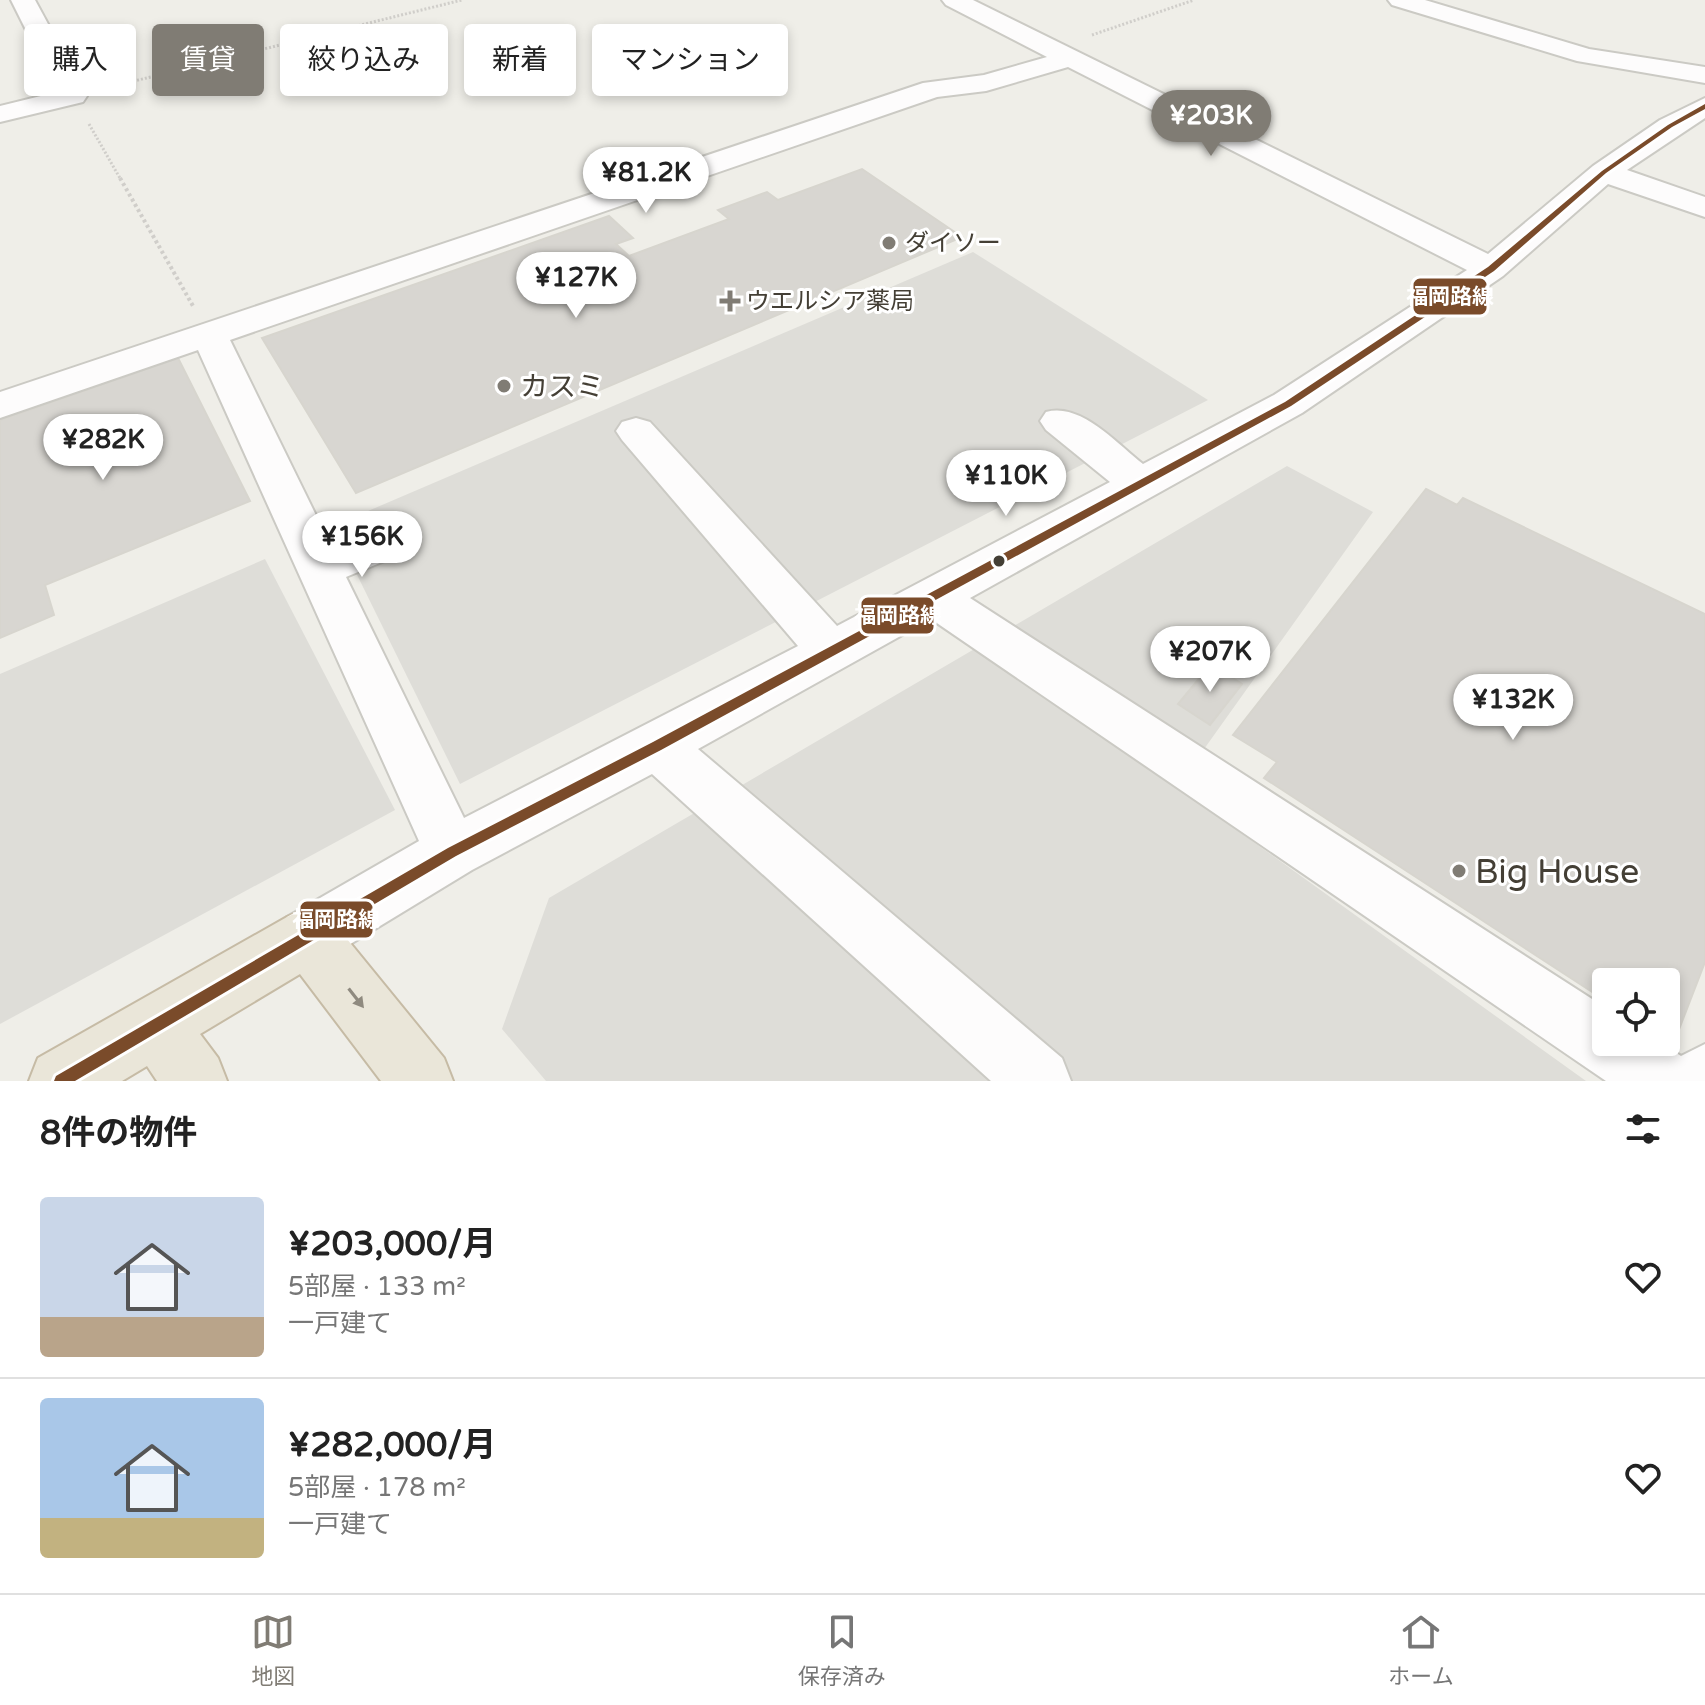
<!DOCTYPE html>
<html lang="ja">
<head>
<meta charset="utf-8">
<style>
	body { margin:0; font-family:"Varela Round","Noto Sans JP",sans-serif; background:#f6f6f6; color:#222; height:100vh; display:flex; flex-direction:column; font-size:30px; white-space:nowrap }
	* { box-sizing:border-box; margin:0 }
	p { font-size:26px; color:#767676 }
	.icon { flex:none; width:44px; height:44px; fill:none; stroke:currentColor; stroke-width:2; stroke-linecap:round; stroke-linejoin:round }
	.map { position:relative; height:1081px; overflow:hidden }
	.panel { display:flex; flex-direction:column; background:#fff; flex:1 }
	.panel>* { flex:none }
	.hud { position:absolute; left:24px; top:24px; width:800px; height:72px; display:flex; gap:16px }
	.fabs { position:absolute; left:1592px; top:968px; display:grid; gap:16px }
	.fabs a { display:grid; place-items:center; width:88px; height:88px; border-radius:8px; background:#fff; box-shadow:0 4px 12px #0003; font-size:40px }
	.price { position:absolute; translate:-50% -68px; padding:0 18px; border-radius:28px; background:#fff; color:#222; font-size:26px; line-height:52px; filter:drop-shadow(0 2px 4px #0008) }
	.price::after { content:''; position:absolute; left:50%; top:48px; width:24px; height:18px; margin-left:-12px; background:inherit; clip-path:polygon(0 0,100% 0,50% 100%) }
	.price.on { background:#807c74; color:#fff }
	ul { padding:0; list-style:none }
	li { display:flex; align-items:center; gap:24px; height:200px; padding:0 40px }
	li+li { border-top:2px solid #e0e0e0 }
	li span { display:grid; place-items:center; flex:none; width:224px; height:160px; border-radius:8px; color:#555 }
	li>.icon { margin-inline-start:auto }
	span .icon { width:96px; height:96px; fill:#fffc; stroke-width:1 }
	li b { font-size:34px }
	h2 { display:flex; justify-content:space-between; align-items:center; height:96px; padding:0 40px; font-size:34px }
	.tag { padding:0 28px; border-radius:8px; background:#fff; box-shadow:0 4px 12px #0003; font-size:28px; line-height:72px }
	.tag.on { background:#807c74; color:#fff }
	.tab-bar { display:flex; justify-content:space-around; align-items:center; height:112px; border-top:2px solid #e0e0e0; background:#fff; font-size:22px; color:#767676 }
	.tab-bar a { display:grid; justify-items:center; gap:4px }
	.tab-bar .on { color:#807c74 }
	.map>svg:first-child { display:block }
	.parking { fill:#deddd8 }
	.building { fill:#d8d6d1; stroke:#d7d5ce; stroke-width:2 }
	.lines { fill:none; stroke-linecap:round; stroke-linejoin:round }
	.minor-casing { stroke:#cbcac4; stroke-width:4 }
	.highway-casing { stroke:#c6bba5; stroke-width:4 }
	.path-far1 { stroke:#d0ceca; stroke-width:3; stroke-dasharray:2 2; stroke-linecap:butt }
	.path { stroke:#d0ceca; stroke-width:4; stroke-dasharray:3 3; stroke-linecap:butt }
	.minor { fill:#fdfcfc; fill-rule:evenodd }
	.highway { fill:#eae6d9; fill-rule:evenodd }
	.bus-1-casing { stroke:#fff; stroke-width:6 }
	.bus-1 { fill:#7a4b2a; fill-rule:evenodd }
	.oneway { fill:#8f8a7f }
	.poi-dot { fill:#807c74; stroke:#fff; stroke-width:3 }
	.bus-dot { fill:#443f35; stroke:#fff; stroke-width:3 }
	.labels { text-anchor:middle; stroke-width:6; stroke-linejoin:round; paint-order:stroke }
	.far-poi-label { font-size:24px; fill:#443f35; stroke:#fff; text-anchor:start }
	.poi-label { font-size:28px; fill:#443f35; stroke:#fff; text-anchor:start }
	.near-poi-label { font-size:34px; fill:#443f35; stroke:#fff; text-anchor:start }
	.line-badge { stroke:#fff; stroke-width:3 }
	.badge-label { font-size:22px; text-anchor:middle; font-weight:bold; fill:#fff }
</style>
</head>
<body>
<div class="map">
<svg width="1705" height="1081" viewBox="0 0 1705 1081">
	<rect width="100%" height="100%" fill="#efeee8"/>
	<g class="parking">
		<path d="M973 252 1208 400 460 784 333 526Z"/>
		<path d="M1287 466 1373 512 1177 787 1586 1081H546L502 1029 549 898Z"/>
		<path d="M265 559 395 810 0 1024V674Z"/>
	</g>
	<g class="building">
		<path d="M862 169 962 237 356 493 262 338 609 216 633 238 616 244 629 256 729 219 718 210 767 192 778 200Z"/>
		<path d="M178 358 250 501 45 585 54 615 0 638V420Z"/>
		<path d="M1426 489 1457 505 1463 498 1705 614V962L1673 1045 1666 1040V982H1606V1001L1264 778 1277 762 1233 735Z"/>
		<path d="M1211 664 1242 684 1210 725 1178 704Z"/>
	</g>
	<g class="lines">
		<g class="minor-casing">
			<g id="minor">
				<path d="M11 0H35L87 96 83 102 0 122V106L57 92Z"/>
				<path d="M942 0H973L1488 254 1593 166 1660 120 1705 98V118L1627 170 1705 197V217L1608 184 1503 276 1302 413 970 598 1606 1008V1042H1659L1681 1056 1705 1044V1081H1606L931 619 698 749 1062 1058 1071 1081H991L652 774 472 870 329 957 308 966 287 957 279 937 287 917 419 841 198 350 0 418V392L923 83 984 75 1047 57 946 5ZM1068 67 1467 270 1274 395 1143 464C1117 444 1081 402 1046 412L1040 421 1046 430 1110 482 837 626 650 422 636 418 622 422 616 431 622 440 798 646 464 818 346 577 387 560 393 548 387 536 371 532 331 546 230 340 937 97 986 91Z"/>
				<path d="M1388 0H1425L1589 49 1705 67V83L1577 61 1392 5Z"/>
			</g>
		</g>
		<g class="highway-casing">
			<path id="highway" d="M308 908 329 917 444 1058 453 1081H381L300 974 200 1034 218 1058 227 1081H157L147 1066 122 1081H29L38 1058 287 917Z"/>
		</g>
		<g class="path-far1">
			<path d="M1092 35 1194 0"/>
			<path d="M106 88 462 0"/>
			<path d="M89 124 121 180"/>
		</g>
		<path class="path" d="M120 178 193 306"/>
		<use href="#minor" class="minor"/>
		<use href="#highway" class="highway"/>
		<g class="bus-1-casing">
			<path id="bus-1" d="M1705 104V109L1672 127 1606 173 1494 271 1291 406 661 750 456 856 75 1081H54L56 1076 448 848 653 742 1285 402 1488 267 1602 171 1668 125Z"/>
		</g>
		<use href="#bus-1" class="bus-1"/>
	</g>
	<defs><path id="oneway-solid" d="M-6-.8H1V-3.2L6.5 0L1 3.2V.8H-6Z" transform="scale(2)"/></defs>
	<use class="oneway" href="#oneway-solid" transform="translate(356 998) rotate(52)"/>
	<g class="poi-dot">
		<circle cx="889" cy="243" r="8"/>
		<path d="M726 289h8v8h8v8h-8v8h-8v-8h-8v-8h8z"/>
		<circle cx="504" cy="386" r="8"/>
		<circle cx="1459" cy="871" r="8"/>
	</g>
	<circle class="bus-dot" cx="999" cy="561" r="7"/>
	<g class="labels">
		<g class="far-poi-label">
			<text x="905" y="251">ダイソー</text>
			<text x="746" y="309">ウエルシア薬局</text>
		</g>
		<g class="poi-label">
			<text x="520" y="396">カスミ</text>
		</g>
		<g class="near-poi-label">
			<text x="1475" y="883">Big House</text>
		</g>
	</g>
	<g class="line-badge">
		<rect x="1412" y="277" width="76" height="39" rx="8" fill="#7a4b2a"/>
		<rect x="860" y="596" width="75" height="39" rx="8" fill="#7a4b2a"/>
		<rect x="299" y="900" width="75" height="39" rx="8" fill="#7a4b2a"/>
	</g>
	<g class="badge-label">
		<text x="1450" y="304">福岡路線</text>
		<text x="898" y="623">福岡路線</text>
		<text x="336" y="927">福岡路線</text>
	</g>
</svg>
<div class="fabs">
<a><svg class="icon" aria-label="locate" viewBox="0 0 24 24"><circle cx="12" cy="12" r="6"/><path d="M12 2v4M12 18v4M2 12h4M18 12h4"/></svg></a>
</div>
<b class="price on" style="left:1211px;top:158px">¥203K</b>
<b class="price" style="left:646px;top:215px">¥81.2K</b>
<b class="price" style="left:576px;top:320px">¥127K</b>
<b class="price" style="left:103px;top:482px">¥282K</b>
<b class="price" style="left:1006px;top:518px">¥110K</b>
<b class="price" style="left:362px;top:579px">¥156K</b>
<b class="price" style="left:1210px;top:694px">¥207K</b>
<b class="price" style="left:1513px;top:742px">¥132K</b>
<div class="hud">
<a class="tag">購入</a>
<a class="tag on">賃貸</a>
<a class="tag">絞り込み</a>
<a class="tag">新着</a>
<a class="tag">マンション</a>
</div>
</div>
<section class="panel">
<h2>8件の物件<svg class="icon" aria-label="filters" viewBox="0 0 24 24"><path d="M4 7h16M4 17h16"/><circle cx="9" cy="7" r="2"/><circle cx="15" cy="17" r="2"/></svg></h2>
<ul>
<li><span style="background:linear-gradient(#c9d6e8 75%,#b9a48a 0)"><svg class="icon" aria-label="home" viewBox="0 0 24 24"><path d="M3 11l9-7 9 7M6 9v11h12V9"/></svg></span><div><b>¥203,000/月</b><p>5部屋 · 133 m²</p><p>一戸建て</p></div><svg class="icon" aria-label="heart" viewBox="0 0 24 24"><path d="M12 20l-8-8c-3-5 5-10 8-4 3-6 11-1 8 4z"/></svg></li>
<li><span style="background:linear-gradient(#a9c7e8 75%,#c2b280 0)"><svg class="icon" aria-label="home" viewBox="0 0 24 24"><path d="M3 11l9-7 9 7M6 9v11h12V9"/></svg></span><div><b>¥282,000/月</b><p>5部屋 · 178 m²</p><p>一戸建て</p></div><svg class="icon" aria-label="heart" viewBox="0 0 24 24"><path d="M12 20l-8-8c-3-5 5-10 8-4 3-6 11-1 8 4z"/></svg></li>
</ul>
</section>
<nav class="tab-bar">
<a class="on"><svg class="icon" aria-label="map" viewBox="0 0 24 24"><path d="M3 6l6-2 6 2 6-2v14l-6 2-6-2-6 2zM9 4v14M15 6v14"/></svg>地図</a>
<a><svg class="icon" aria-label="saved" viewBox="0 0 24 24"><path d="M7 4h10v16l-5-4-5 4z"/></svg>保存済み</a>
<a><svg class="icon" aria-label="home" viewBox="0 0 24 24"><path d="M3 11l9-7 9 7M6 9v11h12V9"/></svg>ホーム</a>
</nav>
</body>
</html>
